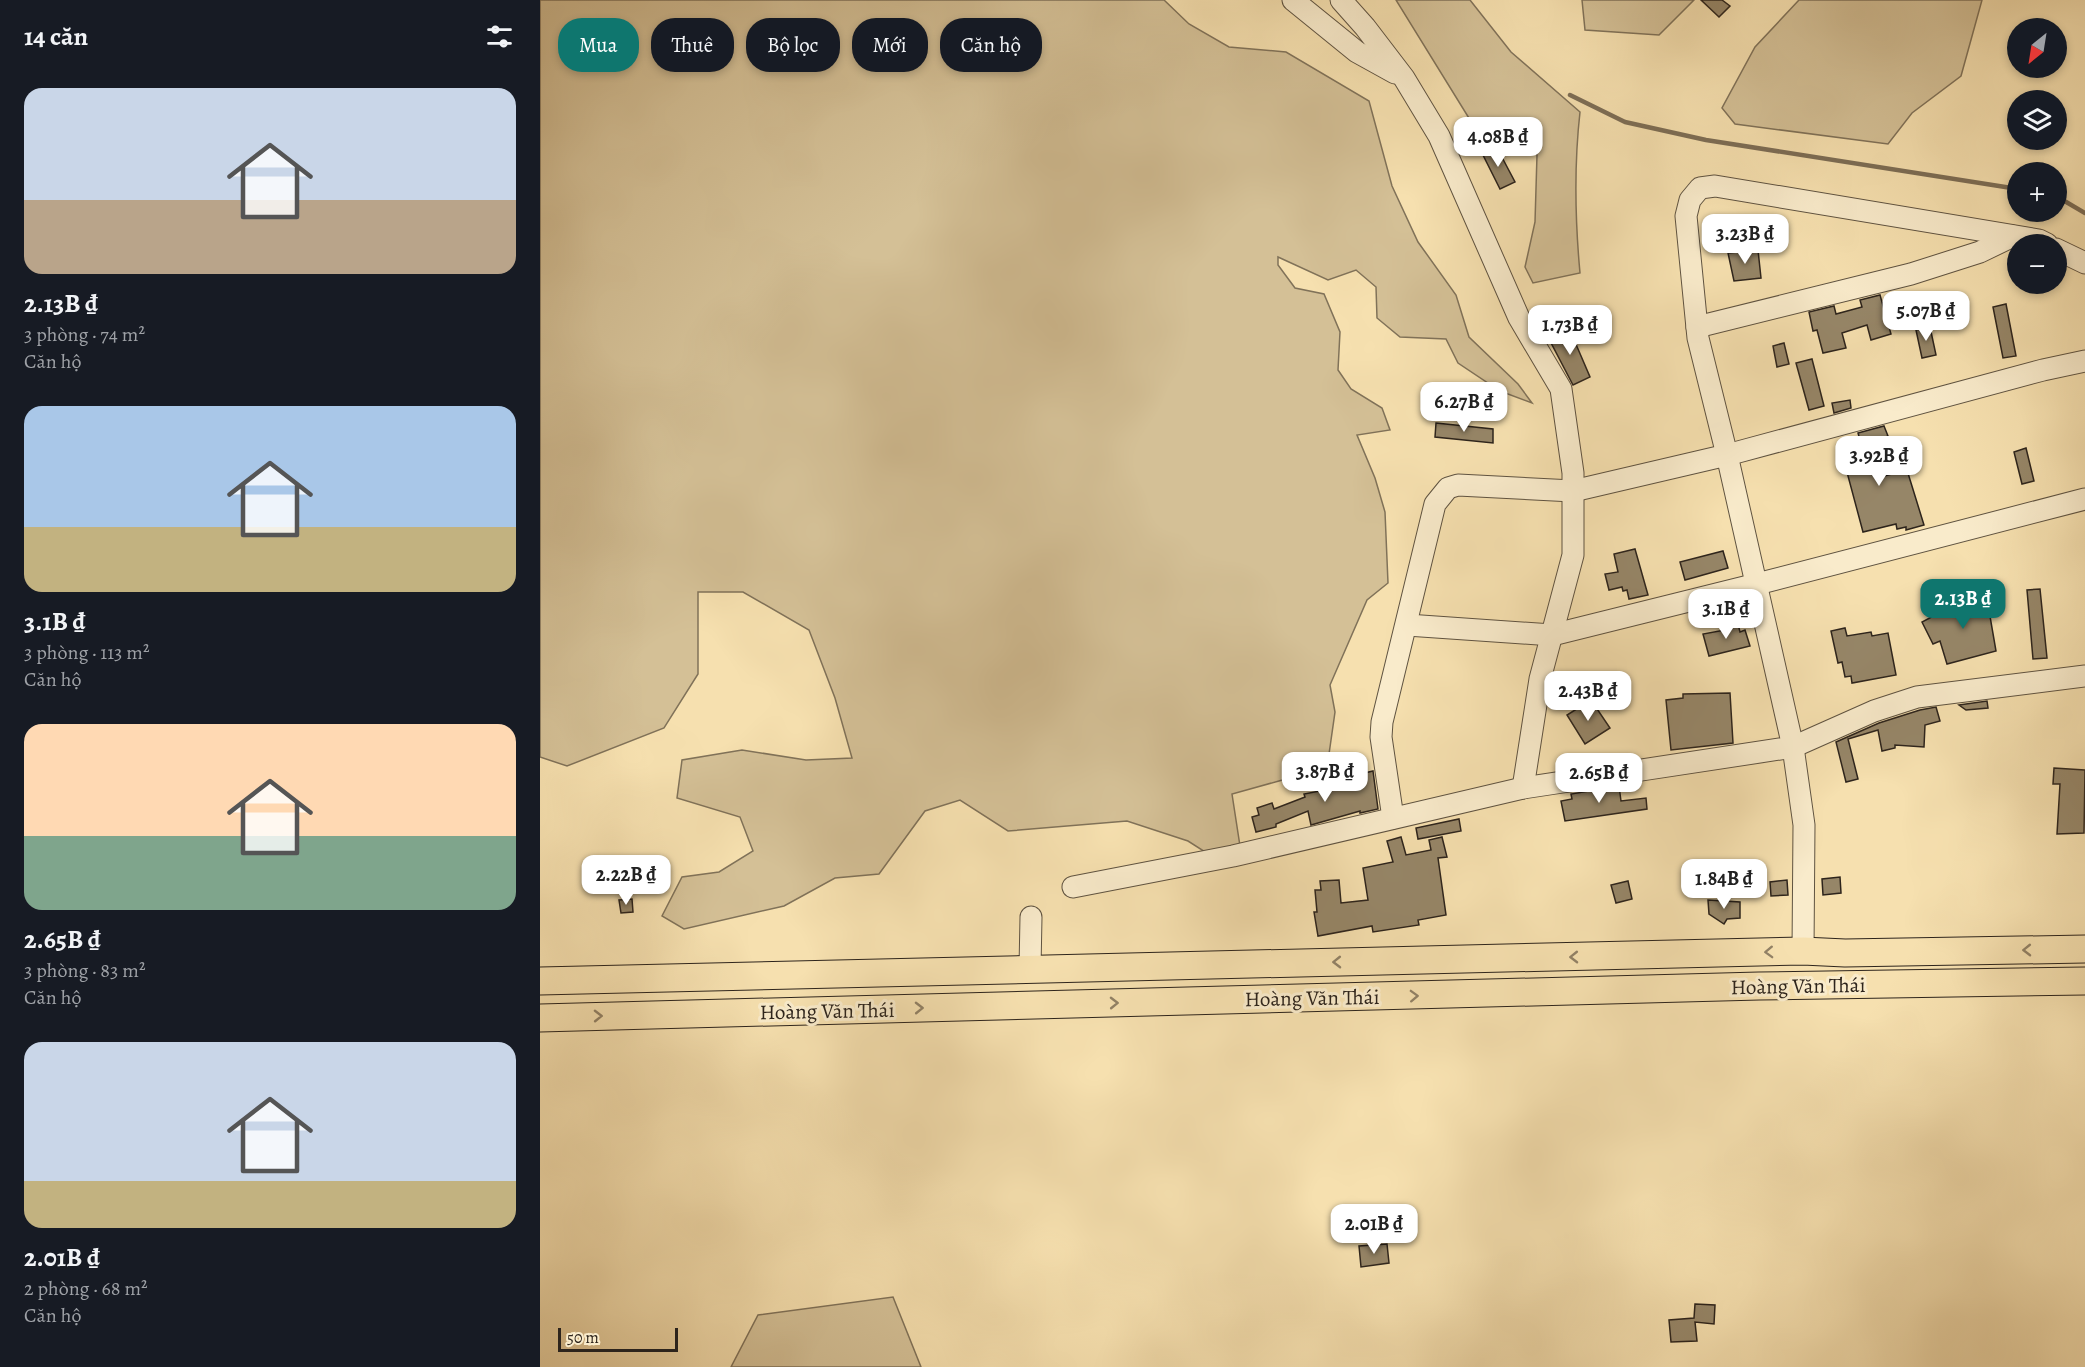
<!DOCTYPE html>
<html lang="vi">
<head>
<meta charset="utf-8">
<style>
	body { margin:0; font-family:Alegreya,serif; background:#20242c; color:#f1f3f6; height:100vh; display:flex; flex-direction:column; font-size:22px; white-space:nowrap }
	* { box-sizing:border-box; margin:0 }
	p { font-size:20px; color:#9ea1a6 }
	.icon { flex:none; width:33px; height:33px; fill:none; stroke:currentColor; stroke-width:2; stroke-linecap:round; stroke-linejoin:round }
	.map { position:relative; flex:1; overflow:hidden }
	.details { display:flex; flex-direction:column; background:#171b24; width:540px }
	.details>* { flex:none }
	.guide { position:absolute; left:18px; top:18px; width:570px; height:54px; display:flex; gap:12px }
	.needle { width:39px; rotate:210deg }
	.buttons { position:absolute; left:1467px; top:18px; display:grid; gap:12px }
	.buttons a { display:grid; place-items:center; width:60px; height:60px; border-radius:50%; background:#171b24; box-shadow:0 3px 9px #0003; font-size:30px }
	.scale { position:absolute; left:18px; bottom:15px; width:120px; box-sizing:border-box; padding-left:6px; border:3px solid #2d241c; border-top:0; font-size:16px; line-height:21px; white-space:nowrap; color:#2d241c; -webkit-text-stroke:4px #f9ebcb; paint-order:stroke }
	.price { position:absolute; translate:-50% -51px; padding:0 14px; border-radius:12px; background:#fff; color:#222; font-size:20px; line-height:39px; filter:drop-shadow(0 2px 3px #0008) }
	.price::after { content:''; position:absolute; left:50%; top:36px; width:18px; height:14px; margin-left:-9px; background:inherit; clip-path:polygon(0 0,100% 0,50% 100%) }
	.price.active { background:#0f766e; color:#fff }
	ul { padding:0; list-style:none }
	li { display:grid; align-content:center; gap:12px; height:318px; padding:0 24px }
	li span { display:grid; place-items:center; height:186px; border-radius:18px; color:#555 }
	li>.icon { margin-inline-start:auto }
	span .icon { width:108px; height:108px; fill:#fffc; stroke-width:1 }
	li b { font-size:26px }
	h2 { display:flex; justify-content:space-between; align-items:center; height:72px; padding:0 24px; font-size:26px }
	.pill { padding:0 21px; border-radius:24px; background:#171b24; box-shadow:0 3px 9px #0003; font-size:21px; line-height:54px }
	.pill.active { background:#0f766e; color:#fff }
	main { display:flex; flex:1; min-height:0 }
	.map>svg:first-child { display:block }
	.green { fill:#d4c096; stroke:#807259; stroke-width:1.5 }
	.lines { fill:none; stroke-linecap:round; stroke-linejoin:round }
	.stream { stroke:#7d6e56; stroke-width:4.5 }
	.building { fill:#968668; stroke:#2d241c; stroke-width:1.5 }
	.minor-casing { stroke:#5f5341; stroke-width:23 }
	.major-casing { stroke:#2d241c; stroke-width:29 }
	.minor { stroke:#f9ebcb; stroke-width:21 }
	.major { stroke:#f6e0af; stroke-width:27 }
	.oneway { stroke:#928266 }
	.labels { text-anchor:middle; stroke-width:6; stroke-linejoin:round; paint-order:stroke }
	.street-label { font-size:21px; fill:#2d241c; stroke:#f9ebcb }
</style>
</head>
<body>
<main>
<section class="details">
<h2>14 căn<svg class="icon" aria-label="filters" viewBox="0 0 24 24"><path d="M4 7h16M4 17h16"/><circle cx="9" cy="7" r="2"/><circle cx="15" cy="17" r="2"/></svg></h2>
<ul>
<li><span style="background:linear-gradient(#c9d6e8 60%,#b9a48a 0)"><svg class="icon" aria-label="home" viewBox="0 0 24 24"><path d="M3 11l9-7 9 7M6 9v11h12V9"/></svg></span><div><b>2.13B ₫</b><p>3 phòng · 74 m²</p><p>Căn hộ</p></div></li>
<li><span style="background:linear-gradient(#a9c7e8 65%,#c2b280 0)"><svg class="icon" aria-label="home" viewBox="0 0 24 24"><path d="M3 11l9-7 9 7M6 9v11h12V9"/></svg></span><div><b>3.1B ₫</b><p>3 phòng · 113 m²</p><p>Căn hộ</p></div></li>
<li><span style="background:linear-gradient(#ffd9b3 60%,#7fa58c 0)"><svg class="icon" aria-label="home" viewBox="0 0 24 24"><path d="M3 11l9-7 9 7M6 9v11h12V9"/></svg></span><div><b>2.65B ₫</b><p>3 phòng · 83 m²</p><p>Căn hộ</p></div></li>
<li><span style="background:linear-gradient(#c9d6e8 75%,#c2b280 0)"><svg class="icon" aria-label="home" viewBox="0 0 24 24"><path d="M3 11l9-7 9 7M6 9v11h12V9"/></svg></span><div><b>2.01B ₫</b><p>2 phòng · 68 m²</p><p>Căn hộ</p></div></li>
</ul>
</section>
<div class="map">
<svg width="1545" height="1367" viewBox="0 0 1545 1367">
	<rect width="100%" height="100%" fill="#f6e0af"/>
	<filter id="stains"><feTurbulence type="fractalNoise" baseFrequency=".00333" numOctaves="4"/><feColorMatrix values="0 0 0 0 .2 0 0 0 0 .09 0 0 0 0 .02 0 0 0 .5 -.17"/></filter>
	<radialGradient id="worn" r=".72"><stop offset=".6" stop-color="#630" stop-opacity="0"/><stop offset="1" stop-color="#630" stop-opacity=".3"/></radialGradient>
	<g class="green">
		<path d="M0 0H624L649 24 689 47 746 52 829 101 852 186 878 242 916 295 929 337 978 384 992 403 960 391 918 363 906 339 860 337 837 318 836 287 816 270 788 280 738 257V265L755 288 784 294 800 332 798 370 811 389 842 408 850 430 817 435 835 478 845 512 848 583 827 600 790 685 795 712 788 761 746 779 692 794 700 846 676 859 648 841 587 821 468 831 420 800 385 811 339 874 295 878 244 906 144 929 122 916 142 877 179 872 213 851 200 817 137 798 142 760 202 750 266 760 312 758 295 698 269 630 203 592H158V674L124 728 27 766 0 757Z"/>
		<path d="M856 0H930L971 52 1040 112C1034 165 1035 219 1040 273L993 283 985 267 995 222 997 155 969 127 940 136Z"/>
		<path d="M1042 0H1154L1119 35 1045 30Z"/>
		<path d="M1259 0H1442L1421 76 1372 113 1348 144 1195 124 1182 108 1215 47Z"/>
		<path d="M353 1297 381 1367H191L218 1315Z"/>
	</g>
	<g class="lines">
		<g class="stream">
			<path d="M1030 95 1085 122 1166 140 1478 189"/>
			<path d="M1516 196 1545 213"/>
		</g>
	</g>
	<g class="building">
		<path d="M1161 0H1182L1190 6 1179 17Z"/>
		<path d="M956 146 975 182 960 189 942 153Z"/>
		<path d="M1218 250 1221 278 1194 281 1188 253Z"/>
		<path d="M1340 295 1351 334 1331 340 1327 325 1302 333 1306 348 1283 353 1277 330 1273 331 1269 312 1294 306 1296 314 1322 307 1320 300Z"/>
		<path d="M1466 304 1476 356 1463 358 1453 307Z"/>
		<path d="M1390 327 1396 355 1382 358 1376 330Z"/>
		<path d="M1029 328 1050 377 1033 385 1008 337Z"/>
		<path d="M1244 343 1249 364 1237 367 1233 346Z"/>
		<path d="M1272 359 1284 406 1269 410 1256 363Z"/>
		<path d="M1310 400 1311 408 1294 413 1292 403Z"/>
		<path d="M896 423 953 429V443L895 437Z"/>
		<path d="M1344 426 1348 436 1334 441 1344 476 1367 470 1384 525 1366 530V527L1357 529 1356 524 1323 532 1300 446 1320 440 1318 433Z"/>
		<path d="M1486 448 1494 481 1482 484 1474 452Z"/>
		<path d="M1095 549 1108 595 1089 599 1087 590 1083 591 1082 587 1069 590 1065 574 1078 572 1074 554Z"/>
		<path d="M1183 551 1188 568 1145 580 1140 562Z"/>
		<path d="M1500 589 1507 658 1493 659 1487 590Z"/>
		<path d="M1446 593 1456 651 1407 664 1400 641 1393 644 1382 622 1399 613 1431 603 1430 594Z"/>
		<path d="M1198 624 1200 632 1205 630 1210 646 1169 656 1163 634 1185 630 1184 628Z"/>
		<path d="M1305 628 1307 636 1331 632 1332 636 1348 633 1356 675 1312 683 1311 676 1305 677 1302 662 1298 663 1291 631Z"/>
		<path d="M1190 693 1193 743 1131 750 1126 700 1143 698V694Z"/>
		<path d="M1051 700 1070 728 1045 744 1027 715Z"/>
		<path d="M1447 701 1448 708 1426 710 1419 705Z"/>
		<path d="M1396 707 1400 721 1385 725 1384 747 1355 745V748L1342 751 1338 730 1308 739 1318 779 1306 782 1296 742 1339 723 1380 710Z"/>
		<path d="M1514 768 1545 770 1544 833 1517 834 1520 784H1513Z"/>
		<path d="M833 771 838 809 820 813V811L771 825 768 811 736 824V827L716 832 712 817 719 815 717 808 732 803 734 809 765 797 764 794 785 790 783 783Z"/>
		<path d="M1079 786 1081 801 1106 798 1107 809 1025 821 1021 801 1032 799 1031 794Z"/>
		<path d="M919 819 921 831 878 839 876 828Z"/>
		<path d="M861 837 866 855 891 850 889 840 902 837 907 857 898 858 906 915 878 920 879 925 833 932 832 926 778 936 774 912H777L775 890H781L780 881 799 880 801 903 828 900 823 868 853 862 847 841Z"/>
		<path d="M1300 877 1301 893 1283 895 1282 879Z"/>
		<path d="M1247 880 1248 895 1231 896 1230 882Z"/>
		<path d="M1088 881 1092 899 1076 903 1071 885Z"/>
		<path d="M92 899 93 912 81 913 79 900Z"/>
		<path d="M1168 900 1200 902V918L1187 919 1184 924 1169 914Z"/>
		<path d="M847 1244 849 1263 821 1267 819 1246Z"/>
		<path d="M1155 1304 1175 1305 1174 1324 1155 1322 1157 1341 1131 1342 1129 1320 1154 1318Z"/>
	</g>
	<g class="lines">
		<g class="minor-casing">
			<g id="minor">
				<path d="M753 0 817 52 855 73"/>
				<path d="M801 0 825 27 864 78 899 136 979 318 1021 389 1033 473V555L1000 679 983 788"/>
				<path d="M1516 249 1545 263"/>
				<path d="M1157 327 1371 274 1440 252 1473 236"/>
				<path d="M867 625 1012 635 1217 584 1545 499"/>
				<path d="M853 818 841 737 842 722 895 504 908 488 918 485 1033 491 1187 455 1503 370 1545 361"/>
				<path d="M533 887 693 856 983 788 1253 747 1334 711 1377 697 1545 676"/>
				<path d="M1263 951 1264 825 1253 747 1187 455 1158 338 1146 216 1150 200 1160 188 1175 186 1499 240 1507 244"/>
				<path d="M490 968 491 917"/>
			</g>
		</g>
		<g class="major-casing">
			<g id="major">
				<path d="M0 981 1263 951 1305 953 1545 949"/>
				<path d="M0 1018 1219 986 1545 981"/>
			</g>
		</g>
		<use href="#minor" class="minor"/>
		<use href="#major" class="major"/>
	</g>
	<defs><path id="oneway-chevron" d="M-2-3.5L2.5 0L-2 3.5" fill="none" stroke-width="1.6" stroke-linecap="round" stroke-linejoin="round" transform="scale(1.5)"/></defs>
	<g class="oneway">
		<use href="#oneway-chevron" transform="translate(1487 950) rotate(179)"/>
		<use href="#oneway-chevron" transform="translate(1229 952) rotate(178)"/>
		<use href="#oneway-chevron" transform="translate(1034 957) rotate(179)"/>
		<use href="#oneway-chevron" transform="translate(797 962) rotate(179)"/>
		<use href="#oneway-chevron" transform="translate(874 996) rotate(-2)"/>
		<use href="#oneway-chevron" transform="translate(574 1003) rotate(-1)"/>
		<use href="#oneway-chevron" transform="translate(379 1008) rotate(-1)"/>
		<use href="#oneway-chevron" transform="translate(58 1016) rotate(-1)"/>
	</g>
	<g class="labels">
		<g class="street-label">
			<text transform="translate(1258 986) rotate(-1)" y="7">Hoàng Văn Thái</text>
			<text transform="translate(772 998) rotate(-1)" y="7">Hoàng Văn Thái</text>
			<text transform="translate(287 1011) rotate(-1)" y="7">Hoàng Văn Thái</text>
		</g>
	</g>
	<rect width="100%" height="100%" filter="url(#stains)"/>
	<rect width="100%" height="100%" fill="url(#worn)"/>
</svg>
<div class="buttons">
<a><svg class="needle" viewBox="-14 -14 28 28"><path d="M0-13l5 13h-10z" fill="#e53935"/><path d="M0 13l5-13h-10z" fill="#9ea1a6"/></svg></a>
<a><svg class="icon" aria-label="layers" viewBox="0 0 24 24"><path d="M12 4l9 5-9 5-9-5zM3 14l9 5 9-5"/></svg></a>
<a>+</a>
<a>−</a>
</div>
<div class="scale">50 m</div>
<b class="price" style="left:958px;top:168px">4.08B ₫</b>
<b class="price" style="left:1205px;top:265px">3.23B ₫</b>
<b class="price" style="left:1386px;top:342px">5.07B ₫</b>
<b class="price" style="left:1030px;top:356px">1.73B ₫</b>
<b class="price" style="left:924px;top:433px">6.27B ₫</b>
<b class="price" style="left:1339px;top:487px">3.92B ₫</b>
<b class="price active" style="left:1423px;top:630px">2.13B ₫</b>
<b class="price" style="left:1186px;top:640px">3.1B ₫</b>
<b class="price" style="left:1048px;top:722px">2.43B ₫</b>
<b class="price" style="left:785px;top:803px">3.87B ₫</b>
<b class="price" style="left:1059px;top:804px">2.65B ₫</b>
<b class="price" style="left:86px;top:906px">2.22B ₫</b>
<b class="price" style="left:1184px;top:910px">1.84B ₫</b>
<b class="price" style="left:834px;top:1255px">2.01B ₫</b>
<div class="guide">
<a class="pill active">Mua</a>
<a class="pill">Thuê</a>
<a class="pill">Bộ lọc</a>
<a class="pill">Mới</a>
<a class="pill">Căn hộ</a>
</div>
</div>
</main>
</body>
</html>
